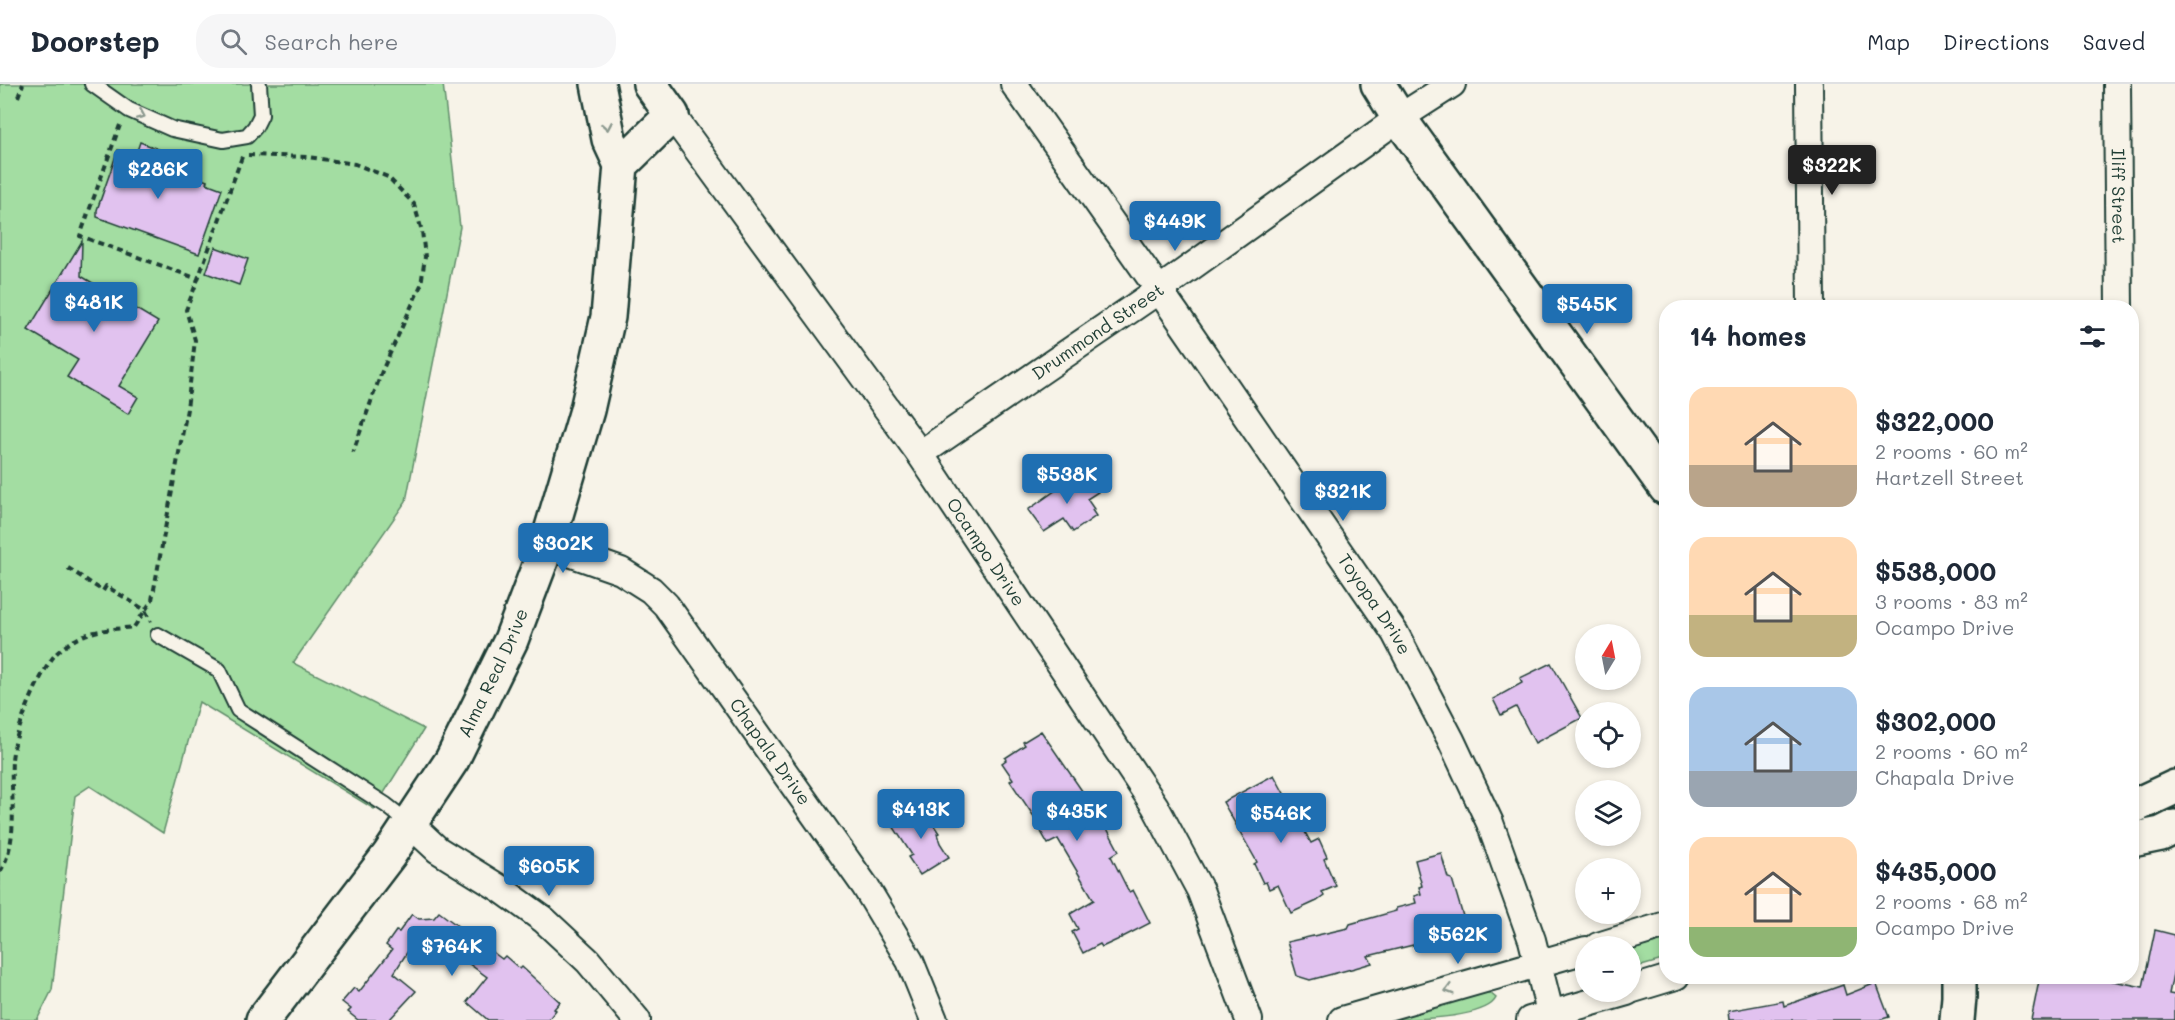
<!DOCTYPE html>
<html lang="en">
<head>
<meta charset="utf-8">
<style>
	body { margin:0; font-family:Mali,sans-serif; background:#f6f6f7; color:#1f2937; height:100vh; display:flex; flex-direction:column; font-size:22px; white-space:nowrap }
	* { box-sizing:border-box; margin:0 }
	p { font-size:20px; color:#747a83 }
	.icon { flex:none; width:33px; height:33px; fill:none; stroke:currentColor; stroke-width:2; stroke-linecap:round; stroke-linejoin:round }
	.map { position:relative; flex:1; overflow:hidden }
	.side { position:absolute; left:1659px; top:216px; width:480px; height:684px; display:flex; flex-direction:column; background:#fff; border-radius:24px; box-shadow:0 3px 9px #0003 }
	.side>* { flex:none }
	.needle { width:39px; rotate:10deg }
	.tools { position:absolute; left:1575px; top:540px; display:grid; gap:12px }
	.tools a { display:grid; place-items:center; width:66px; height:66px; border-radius:50%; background:#fff; box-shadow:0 3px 9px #0003; font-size:30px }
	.price { position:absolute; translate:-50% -51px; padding:0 14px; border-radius:6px; background:#1f6fb2; color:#fff; font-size:20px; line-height:39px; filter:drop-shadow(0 2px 3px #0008) }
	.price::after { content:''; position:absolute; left:50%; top:36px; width:18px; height:14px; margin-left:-9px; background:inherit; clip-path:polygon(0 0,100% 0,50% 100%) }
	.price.active { background:#222; color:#fff }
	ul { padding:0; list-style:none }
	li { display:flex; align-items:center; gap:18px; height:150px; padding:0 30px }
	li span { display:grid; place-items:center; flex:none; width:168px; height:120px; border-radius:18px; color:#555 }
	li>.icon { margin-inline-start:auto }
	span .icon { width:72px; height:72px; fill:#fffc; stroke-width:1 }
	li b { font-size:26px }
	h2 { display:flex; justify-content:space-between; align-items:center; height:72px; padding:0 30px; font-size:26px }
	header { display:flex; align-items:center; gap:36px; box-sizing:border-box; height:84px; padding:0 30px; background:#fff; border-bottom:2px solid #e0e1e3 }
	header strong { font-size:28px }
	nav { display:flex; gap:33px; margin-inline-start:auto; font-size:21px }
	.search { width:420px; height:54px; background:#f6f6f7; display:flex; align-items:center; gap:15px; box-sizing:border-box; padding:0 21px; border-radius:24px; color:#747a83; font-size:22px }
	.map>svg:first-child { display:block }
	.green { fill:#a3dda2; stroke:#618d6b; stroke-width:1.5 }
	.building { fill:#e1c2ef; stroke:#1f3d34; stroke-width:1.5 }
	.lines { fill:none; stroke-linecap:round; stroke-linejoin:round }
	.service-casing { stroke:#1f3d34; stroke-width:18 }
	.minor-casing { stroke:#1f3d34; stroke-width:30 }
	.tertiary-casing { stroke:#1f3d34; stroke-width:38 }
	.secondary-casing { stroke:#1f3d34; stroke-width:38 }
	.path { stroke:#1f3d34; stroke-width:4; stroke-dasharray:6 4.5; stroke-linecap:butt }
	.service { stroke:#f7f3e8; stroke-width:14 }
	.minor { stroke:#f7f3e8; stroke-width:26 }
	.tertiary { stroke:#f7f3e8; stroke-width:33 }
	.secondary { stroke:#f7f3e8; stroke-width:33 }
	.oneway { stroke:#8b988e }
	.labels { text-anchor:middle; stroke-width:4.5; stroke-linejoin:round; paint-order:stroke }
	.street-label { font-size:18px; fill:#1f3d34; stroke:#f7f3e8 }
</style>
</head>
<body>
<header>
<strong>Doorstep</strong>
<div class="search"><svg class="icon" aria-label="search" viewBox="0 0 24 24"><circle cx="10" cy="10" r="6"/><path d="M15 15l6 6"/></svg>Search here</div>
<nav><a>Map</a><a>Directions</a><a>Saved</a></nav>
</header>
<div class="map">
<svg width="2175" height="936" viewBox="0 0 2175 936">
	<rect width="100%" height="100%" fill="#f7f3e8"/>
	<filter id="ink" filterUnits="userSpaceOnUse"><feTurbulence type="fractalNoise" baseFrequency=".0167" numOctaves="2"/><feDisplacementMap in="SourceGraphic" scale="12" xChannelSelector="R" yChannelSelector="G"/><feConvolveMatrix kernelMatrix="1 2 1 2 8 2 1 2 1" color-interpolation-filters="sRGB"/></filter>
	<g filter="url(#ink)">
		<g class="green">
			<path d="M0 0H443L460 143 406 417 293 579 424 645 374 725 199 618 163 749 90 702 75 712 52 906 37 936H0Z"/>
			<path d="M1666 856V875L1631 885V866Z"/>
			<path d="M1483 908 1490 909 1496 914C1486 936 1402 936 1376 936Z"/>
		</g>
		<g class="building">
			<path d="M140 58 163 67 159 79 207 97 206 99 222 105 199 170 97 133V126L118 66 135 73Z"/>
			<path d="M82 157 81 192 158 238 119 302 138 313 128 330 67 293 78 276 28 246Z"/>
			<path d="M215 163 248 175 239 201 206 189Z"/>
			<path d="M1083 387 1098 408 1087 415 1094 425 1092 426 1096 432 1073 448 1064 435 1044 448 1028 426Z"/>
			<path d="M1551 579 1582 634 1535 659 1516 623 1501 631 1493 615 1522 599 1520 594Z"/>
			<path d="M1041 647 1104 739 1119 767 1111 772 1129 808 1133 806 1150 839 1117 856 1102 863 1100 860 1083 869 1072 848 1078 845 1070 830 1094 816 1058 755 1048 760 1039 744 1041 743 1010 697 1013 695 1002 679 1006 676 1005 674 1025 661 1023 658Z"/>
			<path d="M1274 691 1311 759 1319 755 1327 773 1324 775 1336 802 1322 808 1324 812 1317 817 1291 829 1278 801 1269 805 1266 798 1263 799 1254 780 1257 778 1223 718Z"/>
			<path d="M920 721 939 749 937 750 940 759 949 773 920 791 908 773 912 771 893 742Z"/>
			<path d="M1441 769 1448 794 1452 795 1465 839 1457 841 1450 852 1368 872 1372 879 1355 884 1310 896 1297 892 1287 858 1348 844 1350 840 1396 827V824L1416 819 1414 812 1421 810 1419 803 1422 802 1415 776Z"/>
			<path d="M439 828 502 875 505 872 520 885 522 883 560 918 554 925 556 926 548 936H488L467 918 487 893 454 869 450 873 437 864 408 867 394 889 416 907 389 936H358L348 928 351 925 342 918 354 904 359 908 392 866 386 861 396 847 399 848 412 830 419 835 434 834Z"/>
			<path d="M2155 846 2175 851V880L2169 910 2175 911V936H2031L2040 892H2089L2143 903Z"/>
			<path d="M1876 899 1889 933 1879 936H1729L1728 927 1783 917 1784 922 1843 901 1846 911Z"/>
		</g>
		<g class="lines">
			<g class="service-casing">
				<g id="service">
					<path d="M92 0 129 26 172 45 223 56 247 52 255 43 261 31 259 0"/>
					<path d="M158 551 219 586 238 626 386 721 409 739"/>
				</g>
			</g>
			<g class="minor-casing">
				<g id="minor">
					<path id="s1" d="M1014 0 1176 230 1395 549 1451 656 1490 739 1532 856 1552 936"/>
					<path d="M1809 0 1811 224"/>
					<path id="s2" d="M2117 0 2119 224"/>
					<path id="s3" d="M672 31 920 370 1155 722 1200 806 1249 936"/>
					<path id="s4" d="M920 370 1159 206 1399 34 1452 0"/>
					<path id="s5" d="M547 461 621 487 651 506 666 521 865 802 910 877 934 936"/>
					<path d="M409 739 438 766 501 805 544 836 588 877 637 936"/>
					<path d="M1598 862 1666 841"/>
					<path d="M1630 906 1676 892"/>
					<path d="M1342 936 1586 866"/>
					<path d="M1530 936 1627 908"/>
				</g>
			</g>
			<g class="tertiary-casing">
				<g id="tertiary">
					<path d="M598 0 609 55 621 81"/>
					<path id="s6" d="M263 936 389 771 452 676 511 556 547 461 587 326 608 233 621 81 672 31 650 0"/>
					<path d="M1957 936 1959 913V892"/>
				</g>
			</g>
			<g class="secondary-casing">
				<g id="secondary">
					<path d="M1378 0 1399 34 1666 404"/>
					<path d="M2132 723 2175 703"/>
					<path d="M2132 756 2161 750 2175 743"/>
				</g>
			</g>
			<g class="path">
				<path d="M18 13 23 0"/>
				<path d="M120 41 80 152 198 195 243 70"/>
				<path d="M248 71 308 73 355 80 388 93 414 120 422 147 425 173 421 201 382 287 353 368"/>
				<path d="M68 484 103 507 106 502 145 526 151 538"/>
				<path d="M0 788C20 755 10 713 12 676 14 650 38 591 55 571 61 564 76 554 85 551 100 545 119 545 134 543L152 516 187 325 195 256 186 226 198 195"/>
			</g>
			<use href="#service" class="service"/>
			<use href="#minor" class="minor"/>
			<use href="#tertiary" class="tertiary"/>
			<use href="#secondary" class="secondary"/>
		</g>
		<defs><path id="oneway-chevron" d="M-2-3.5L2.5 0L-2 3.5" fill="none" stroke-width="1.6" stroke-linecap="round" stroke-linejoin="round" transform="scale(1.5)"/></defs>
		<g class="oneway">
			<use href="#oneway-chevron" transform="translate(141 31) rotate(24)"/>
			<use href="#oneway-chevron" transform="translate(607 42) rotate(80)"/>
			<use href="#oneway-chevron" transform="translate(1449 906) rotate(164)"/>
		</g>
	</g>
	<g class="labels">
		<g class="street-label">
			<text dy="6" stroke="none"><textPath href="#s2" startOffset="112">Iliff Street</textPath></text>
			<text dy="6" stroke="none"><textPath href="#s4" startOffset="216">Drummond Street</textPath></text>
			<text dy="6" stroke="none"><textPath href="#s3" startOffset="538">Ocampo Drive</textPath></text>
			<text dy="6" stroke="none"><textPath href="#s1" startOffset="633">Toyopa Drive</textPath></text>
			<text dy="6" stroke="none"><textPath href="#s6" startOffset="418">Alma Real Drive</textPath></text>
			<text dy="6" stroke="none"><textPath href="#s5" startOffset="315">Chapala Drive</textPath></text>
		</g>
	</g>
</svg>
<div class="tools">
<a><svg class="needle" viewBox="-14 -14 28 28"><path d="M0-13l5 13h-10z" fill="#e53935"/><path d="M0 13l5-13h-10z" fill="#747a83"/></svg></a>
<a><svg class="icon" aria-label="locate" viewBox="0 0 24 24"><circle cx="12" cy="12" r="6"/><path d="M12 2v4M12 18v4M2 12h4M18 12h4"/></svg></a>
<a><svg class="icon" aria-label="layers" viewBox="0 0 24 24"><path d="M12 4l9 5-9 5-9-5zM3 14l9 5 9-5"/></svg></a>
<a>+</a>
<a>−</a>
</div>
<b class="price active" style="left:1832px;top:112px">$322K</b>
<b class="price" style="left:158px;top:116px">$286K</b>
<b class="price" style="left:1175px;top:168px">$449K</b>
<b class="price" style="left:94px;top:249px">$481K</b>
<b class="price" style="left:1587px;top:251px">$545K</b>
<b class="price" style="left:1067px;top:421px">$538K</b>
<b class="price" style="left:1343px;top:438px">$321K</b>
<b class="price" style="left:563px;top:490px">$302K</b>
<b class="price" style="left:921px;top:756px">$413K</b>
<b class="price" style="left:1077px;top:758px">$435K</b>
<b class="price" style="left:1281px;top:760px">$546K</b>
<b class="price" style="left:549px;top:813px">$605K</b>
<b class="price" style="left:1458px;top:881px">$562K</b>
<b class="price" style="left:452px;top:893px">$764K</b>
<section class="side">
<h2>14 homes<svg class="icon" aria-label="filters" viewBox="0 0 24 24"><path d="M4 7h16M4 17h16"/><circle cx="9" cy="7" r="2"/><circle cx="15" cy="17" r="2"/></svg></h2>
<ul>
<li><span style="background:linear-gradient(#ffd9b3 65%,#b9a48a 0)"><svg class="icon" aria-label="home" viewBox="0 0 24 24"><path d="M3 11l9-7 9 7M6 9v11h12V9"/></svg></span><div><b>$322,000</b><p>2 rooms · 60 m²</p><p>Hartzell Street</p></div></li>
<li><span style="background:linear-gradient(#ffd9b3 65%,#c2b280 0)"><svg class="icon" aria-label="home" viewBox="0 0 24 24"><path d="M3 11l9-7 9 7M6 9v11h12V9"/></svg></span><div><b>$538,000</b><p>3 rooms · 83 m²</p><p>Ocampo Drive</p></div></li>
<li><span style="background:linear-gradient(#a9c7e8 70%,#9aa5b1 0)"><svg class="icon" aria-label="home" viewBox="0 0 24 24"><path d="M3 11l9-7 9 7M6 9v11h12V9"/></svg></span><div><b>$302,000</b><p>2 rooms · 60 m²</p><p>Chapala Drive</p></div></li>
<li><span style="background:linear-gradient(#ffd9b3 75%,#8fb573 0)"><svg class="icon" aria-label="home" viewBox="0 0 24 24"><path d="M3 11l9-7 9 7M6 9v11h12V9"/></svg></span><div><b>$435,000</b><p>2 rooms · 68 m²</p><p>Ocampo Drive</p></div></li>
</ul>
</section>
</div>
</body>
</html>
